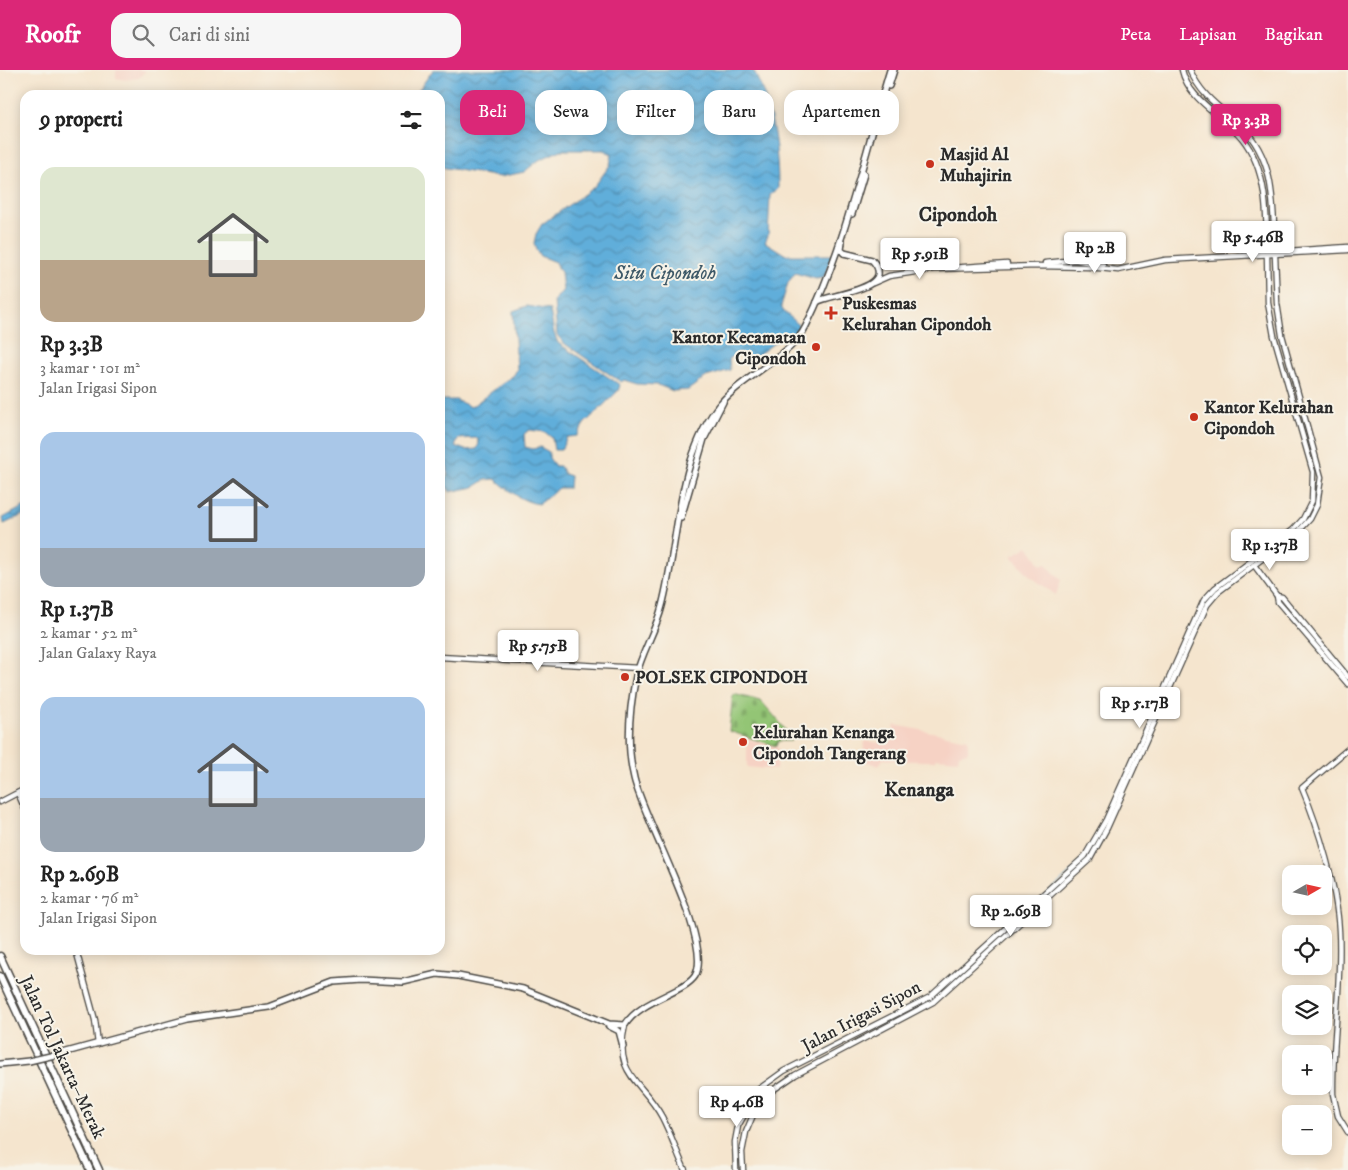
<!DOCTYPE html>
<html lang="id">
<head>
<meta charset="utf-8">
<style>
	body { margin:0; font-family:"IM FELL DW Pica",serif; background:#f6f6f6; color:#222; height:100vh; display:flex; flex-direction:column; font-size:19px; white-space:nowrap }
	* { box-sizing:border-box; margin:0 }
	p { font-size:16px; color:#767676 }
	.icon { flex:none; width:28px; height:28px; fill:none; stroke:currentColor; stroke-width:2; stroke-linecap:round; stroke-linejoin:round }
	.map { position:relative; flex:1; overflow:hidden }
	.sheet { position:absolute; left:20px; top:20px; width:425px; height:865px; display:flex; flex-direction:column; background:#fff; border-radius:15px; box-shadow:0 2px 12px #0003 }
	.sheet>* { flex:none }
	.banner { position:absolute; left:460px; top:20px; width:475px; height:45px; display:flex; gap:10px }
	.needle { width:32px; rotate:81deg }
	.fabs { position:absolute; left:1282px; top:795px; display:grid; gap:10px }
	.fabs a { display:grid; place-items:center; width:50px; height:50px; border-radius:10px; background:#fff; box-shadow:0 2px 12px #0003; font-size:25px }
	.price { position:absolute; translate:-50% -42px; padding:0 11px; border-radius:5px; background:#fff; color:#222; font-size:16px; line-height:32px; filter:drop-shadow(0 1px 2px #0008) }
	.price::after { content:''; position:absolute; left:50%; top:30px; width:15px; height:11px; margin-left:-8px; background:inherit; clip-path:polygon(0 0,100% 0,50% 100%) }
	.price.on { background:#db2777; color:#fff }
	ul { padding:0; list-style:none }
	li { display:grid; align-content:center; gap:10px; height:265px; padding:0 20px }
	li span { display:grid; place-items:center; height:155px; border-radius:15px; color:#555 }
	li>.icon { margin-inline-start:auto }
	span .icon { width:90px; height:90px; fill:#fffc; stroke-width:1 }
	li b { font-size:21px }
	h2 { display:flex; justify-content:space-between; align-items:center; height:60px; padding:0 20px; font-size:21px }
	.chip { padding:0 18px; border-radius:15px; background:#fff; box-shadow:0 2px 12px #0003; font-size:18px; line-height:45px }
	.chip.on { background:#db2777; color:#fff }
	header { display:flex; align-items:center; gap:30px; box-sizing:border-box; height:70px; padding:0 25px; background:#db2777; color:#fff }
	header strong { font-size:24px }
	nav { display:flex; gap:28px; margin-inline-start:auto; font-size:18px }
	.search { width:350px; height:45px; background:#f6f6f6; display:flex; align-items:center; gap:12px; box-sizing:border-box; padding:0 18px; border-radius:15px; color:#767676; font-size:19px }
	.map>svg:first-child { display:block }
	.built { fill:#f6d2c4 }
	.cemetery { fill:url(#cemetery-stones); stroke:#5f7850 }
	.water { fill:url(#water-waves); stroke:#466c82; fill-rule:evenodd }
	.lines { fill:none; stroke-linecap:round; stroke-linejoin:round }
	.stream { stroke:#61aeda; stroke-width:1 }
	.secondary-casing { stroke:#494743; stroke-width:7 }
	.primary-casing { stroke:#494743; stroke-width:8 }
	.highway-casing { stroke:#494743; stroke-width:9 }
	.secondary { stroke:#fff; stroke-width:4.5 }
	.primary { stroke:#fff; stroke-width:5 }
	.highway { stroke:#fff; stroke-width:6 }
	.primary-bridge-casing { stroke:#494743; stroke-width:8; stroke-linecap:butt }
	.primary-bridge { stroke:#fff; stroke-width:5 }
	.poi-dot { fill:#c8321e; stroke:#f7f3e8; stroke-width:2 }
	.labels { text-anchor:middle; stroke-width:4; stroke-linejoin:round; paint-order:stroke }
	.poi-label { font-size:18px; font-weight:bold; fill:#2b2b2b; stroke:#f7f3e8; text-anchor:start }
	.street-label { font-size:18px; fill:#2b2b2b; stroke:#f7f3e8 }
	.water-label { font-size:19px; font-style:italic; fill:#3e5968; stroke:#f7f3e8 }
	.quarter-label { font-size:20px; font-weight:bold; fill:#2b2b2b; stroke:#f7f3e8 }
</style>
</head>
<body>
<header>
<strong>Roofr</strong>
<div class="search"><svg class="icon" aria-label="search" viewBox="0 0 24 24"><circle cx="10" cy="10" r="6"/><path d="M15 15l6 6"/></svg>Cari di sini</div>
<nav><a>Peta</a><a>Lapisan</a><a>Bagikan</a></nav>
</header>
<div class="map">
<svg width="1348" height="1100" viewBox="0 0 1348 1100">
	<defs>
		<pattern id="cemetery-stones" width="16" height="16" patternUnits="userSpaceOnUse" patternTransform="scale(1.25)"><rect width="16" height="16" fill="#93c575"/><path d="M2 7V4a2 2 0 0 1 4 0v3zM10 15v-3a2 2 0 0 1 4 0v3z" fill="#7fa965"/></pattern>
		<pattern id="water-waves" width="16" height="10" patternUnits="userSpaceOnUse" patternTransform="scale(1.25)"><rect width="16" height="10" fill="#61aeda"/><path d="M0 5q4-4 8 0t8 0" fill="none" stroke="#508eb1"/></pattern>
	</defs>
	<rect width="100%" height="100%" fill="#f7f3e8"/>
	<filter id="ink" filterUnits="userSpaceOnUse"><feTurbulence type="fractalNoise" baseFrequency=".02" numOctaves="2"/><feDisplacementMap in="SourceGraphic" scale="10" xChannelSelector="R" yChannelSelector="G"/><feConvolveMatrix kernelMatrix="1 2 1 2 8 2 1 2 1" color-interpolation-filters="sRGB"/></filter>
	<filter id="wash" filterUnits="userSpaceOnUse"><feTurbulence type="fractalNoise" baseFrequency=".0096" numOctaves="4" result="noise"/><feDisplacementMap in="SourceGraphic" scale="20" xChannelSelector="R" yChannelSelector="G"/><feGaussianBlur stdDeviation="1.12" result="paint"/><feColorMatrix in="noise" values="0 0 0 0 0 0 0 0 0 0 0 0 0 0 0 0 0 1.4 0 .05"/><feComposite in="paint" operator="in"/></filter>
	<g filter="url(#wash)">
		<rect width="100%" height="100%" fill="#f5e5ce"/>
		<g class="built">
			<path d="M116 0H146L139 8 125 10 116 8Z"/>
			<path d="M1028 476 1041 495 1045 493 1061 510 1056 525 1030 506 1012 486Z"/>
			<path d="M895 655 968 669V682L959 684 958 690 936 688 934 691H905L883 689 879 696 862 690 865 671 889 674Z"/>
			<path d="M747 669 778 677 776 700 747 697Z"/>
		</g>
		<path class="cemetery" d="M733 624 761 631C772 644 785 656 791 671H778L776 676 729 661Z"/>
		<g class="water">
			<path d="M433 0H753C773 37 778 78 778 119L770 125 768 166 765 172 786 185H832L824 208 816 209 795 203 788 213 781 236C784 246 795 247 799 257L788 274 782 267 751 290 738 283 729 289 730 300 706 307 688 320 673 321 658 315 637 314 624 310 621 312 565 274 557 265 554 231 563 220 561 202 555 192 540 186 536 180 534 173 536 164 542 154 594 117 610 95 612 84 603 80H561L539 90 524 102 500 107 440 97V25H415Z"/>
			<path d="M527 236 550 240 554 263 558 273 620 315 618 321 584 354 577 366 567 367 561 380H554L552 368 545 362 529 360 524 364 525 377 533 379 540 377 549 382V388L555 396H560L564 404 570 406 569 418H559L539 434C521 432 509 420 495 409L485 410 474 417 450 422 446 416 448 398 440 383V330H456L471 337 514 305 517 299 513 241ZM458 369 477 368 479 373 477 379 465 380 455 376Z"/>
			<path d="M25 436V444L4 454 3 448Z"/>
		</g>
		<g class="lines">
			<g class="stream">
				<path d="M1100 767 1103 759"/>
				<path d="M1086 787 1093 779"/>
				<path d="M935 926 1084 790"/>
				<path d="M863 965 932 928"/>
			</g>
		</g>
	</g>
	<g filter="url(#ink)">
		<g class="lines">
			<g class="secondary-casing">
				<g id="secondary">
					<path d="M1182 0C1189 31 1223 45 1242 68 1267 99 1267 144 1267 182"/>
					<path d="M1190 0C1201 26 1221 38 1241 56 1276 89 1273 137 1275 182"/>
					<path d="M1257 183 1348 177"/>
					<path d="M1045 193 1075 190 1103 195"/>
					<path d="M950 198 1007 194"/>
					<path d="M873 213 889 206 935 199 1039 196 1089 197 1118 200 1165 190 1348 180"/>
					<path d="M1254 495 1277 526 1278 532 1348 614"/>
					<path d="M1277 526 1282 527 1348 607"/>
					<path d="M440 587 639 598"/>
					<path d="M1348 679 1302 718C1319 758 1337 818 1339 861 1342 915 1332 970 1333 1024L1338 1046 1348 1062"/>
					<path d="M18 723 25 739"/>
					<path d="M0 732 25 719"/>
					<path d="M76 880 95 950 98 974"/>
					<path d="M625 955C613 1006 642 1010 662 1047 671 1064 677 1083 685 1100"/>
					<path d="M736 1100 735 1072 738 1056 759 1019 784 1001 930 927 1085 786 1106 750 1204 530 1215 518 1293 460 1303 449 1312 431 1313 402 1274 266 1268 233 1267 185"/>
					<path d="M743 1100 742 1082 746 1062 756 1038 767 1024 795 1005 933 932 1090 789 1107 758 1207 535 1218 522 1298 462 1310 449 1317 435 1321 407 1282 265 1277 233 1275 185"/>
				</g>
			</g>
			<g class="primary-casing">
				<g id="primary">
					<path d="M889 16 894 0"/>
					<path d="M852 144 864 104"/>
					<path d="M842 173 841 180 844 183"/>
					<path d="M817 232C827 224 900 220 872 190L844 183"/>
					<path d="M681 448 704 369 723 332"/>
					<path d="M609 956 619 961 623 976"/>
					<path d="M59 984 187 949 269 937 334 912 361 910 403 912 437 904 458 906 523 919 609 954 625 955C640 930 684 923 695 906 715 873 643 749 634 708 626 675 629 640 636 606 642 582 656 560 662 536 679 472 676 395 716 339 739 307 791 288 806 256 846 175 864 85 890 0"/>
					<path d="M0 994 29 991"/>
				</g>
			</g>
			<g class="highway-casing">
				<g id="highway">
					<path d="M0 886 99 1100"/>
					<path d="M0 906 90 1100"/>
				</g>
			</g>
			<use href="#secondary" class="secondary"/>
			<use href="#primary" class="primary"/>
			<use href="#highway" class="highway"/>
			<g class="primary-bridge-casing">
				<path id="primary-bridge" d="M29 991 59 984"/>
			</g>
			<use href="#primary-bridge" class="primary-bridge"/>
		</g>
	</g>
	<g class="poi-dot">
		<circle cx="930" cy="94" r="5"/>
		<path d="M828.5 235.5h5v5h5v5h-5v5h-5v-5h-5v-5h5z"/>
		<circle cx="816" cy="277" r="5"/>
		<circle cx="1194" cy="347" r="5"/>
		<circle cx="625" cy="607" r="5"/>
		<circle cx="743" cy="672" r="5"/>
	</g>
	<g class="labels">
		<g class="poi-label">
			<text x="940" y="90">Masjid Al<tspan x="940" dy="21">Muhajirin</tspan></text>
			<text x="842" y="239">Puskesmas<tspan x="842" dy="21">Kelurahan Cipondoh</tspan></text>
			<text x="806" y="273" text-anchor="end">Kantor Kecamatan<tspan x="806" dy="21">Cipondoh</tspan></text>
			<text x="1204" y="343">Kantor Kelurahan<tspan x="1204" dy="21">Cipondoh</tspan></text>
			<text x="635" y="613">POLSEK CIPONDOH</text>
			<text x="753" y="668">Kelurahan Kenanga<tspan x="753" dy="21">Cipondoh Tangerang</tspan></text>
		</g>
		<g class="street-label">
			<text transform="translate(861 946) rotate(-28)" y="6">Jalan Irigasi Sipon</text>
			<text transform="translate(63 987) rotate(65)" y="6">Jalan Tol Jakarta–Merak</text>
		</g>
		<g class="water-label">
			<text x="665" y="209">Situ Cipondoh</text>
		</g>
		<g class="quarter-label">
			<text x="958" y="151">Cipondoh</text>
			<text x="919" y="726">Kenanga</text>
		</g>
	</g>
</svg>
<div class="fabs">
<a><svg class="needle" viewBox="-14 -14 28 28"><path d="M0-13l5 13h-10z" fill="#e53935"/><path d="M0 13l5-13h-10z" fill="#767676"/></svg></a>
<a><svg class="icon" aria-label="locate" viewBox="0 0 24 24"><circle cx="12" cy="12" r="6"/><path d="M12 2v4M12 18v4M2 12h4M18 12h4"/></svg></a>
<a><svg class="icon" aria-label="layers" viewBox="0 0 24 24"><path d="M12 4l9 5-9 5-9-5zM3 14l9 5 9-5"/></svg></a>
<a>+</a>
<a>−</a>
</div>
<b class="price on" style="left:1246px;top:76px">Rp 3.3B</b>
<b class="price" style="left:1253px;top:193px">Rp 5.46B</b>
<b class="price" style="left:1095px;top:204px">Rp 2B</b>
<b class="price" style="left:920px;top:210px">Rp 5.91B</b>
<b class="price" style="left:1270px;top:501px">Rp 1.37B</b>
<b class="price" style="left:538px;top:602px">Rp 5.75B</b>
<b class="price" style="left:1140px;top:659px">Rp 5.17B</b>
<b class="price" style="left:1011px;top:867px">Rp 2.69B</b>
<b class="price" style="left:737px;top:1058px">Rp 4.6B</b>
<div class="banner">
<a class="chip on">Beli</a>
<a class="chip">Sewa</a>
<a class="chip">Filter</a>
<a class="chip">Baru</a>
<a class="chip">Apartemen</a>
</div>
<section class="sheet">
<h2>9 properti<svg class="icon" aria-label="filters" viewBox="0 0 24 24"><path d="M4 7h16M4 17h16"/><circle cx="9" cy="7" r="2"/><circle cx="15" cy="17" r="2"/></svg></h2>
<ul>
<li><span style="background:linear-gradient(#dfe7d0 60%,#b9a48a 0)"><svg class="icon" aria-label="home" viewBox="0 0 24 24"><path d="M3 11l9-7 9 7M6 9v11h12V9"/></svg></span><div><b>Rp 3.3B</b><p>3 kamar · 101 m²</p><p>Jalan Irigasi Sipon</p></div></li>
<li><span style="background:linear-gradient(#a9c7e8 75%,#9aa5b1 0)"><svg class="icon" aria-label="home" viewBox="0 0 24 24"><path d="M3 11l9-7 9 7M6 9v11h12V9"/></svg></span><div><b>Rp 1.37B</b><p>2 kamar · 52 m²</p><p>Jalan Galaxy Raya</p></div></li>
<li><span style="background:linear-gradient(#a9c7e8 65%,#9aa5b1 0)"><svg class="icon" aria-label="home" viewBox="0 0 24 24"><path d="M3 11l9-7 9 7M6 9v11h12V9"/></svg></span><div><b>Rp 2.69B</b><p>2 kamar · 76 m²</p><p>Jalan Irigasi Sipon</p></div></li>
</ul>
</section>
</div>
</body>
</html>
